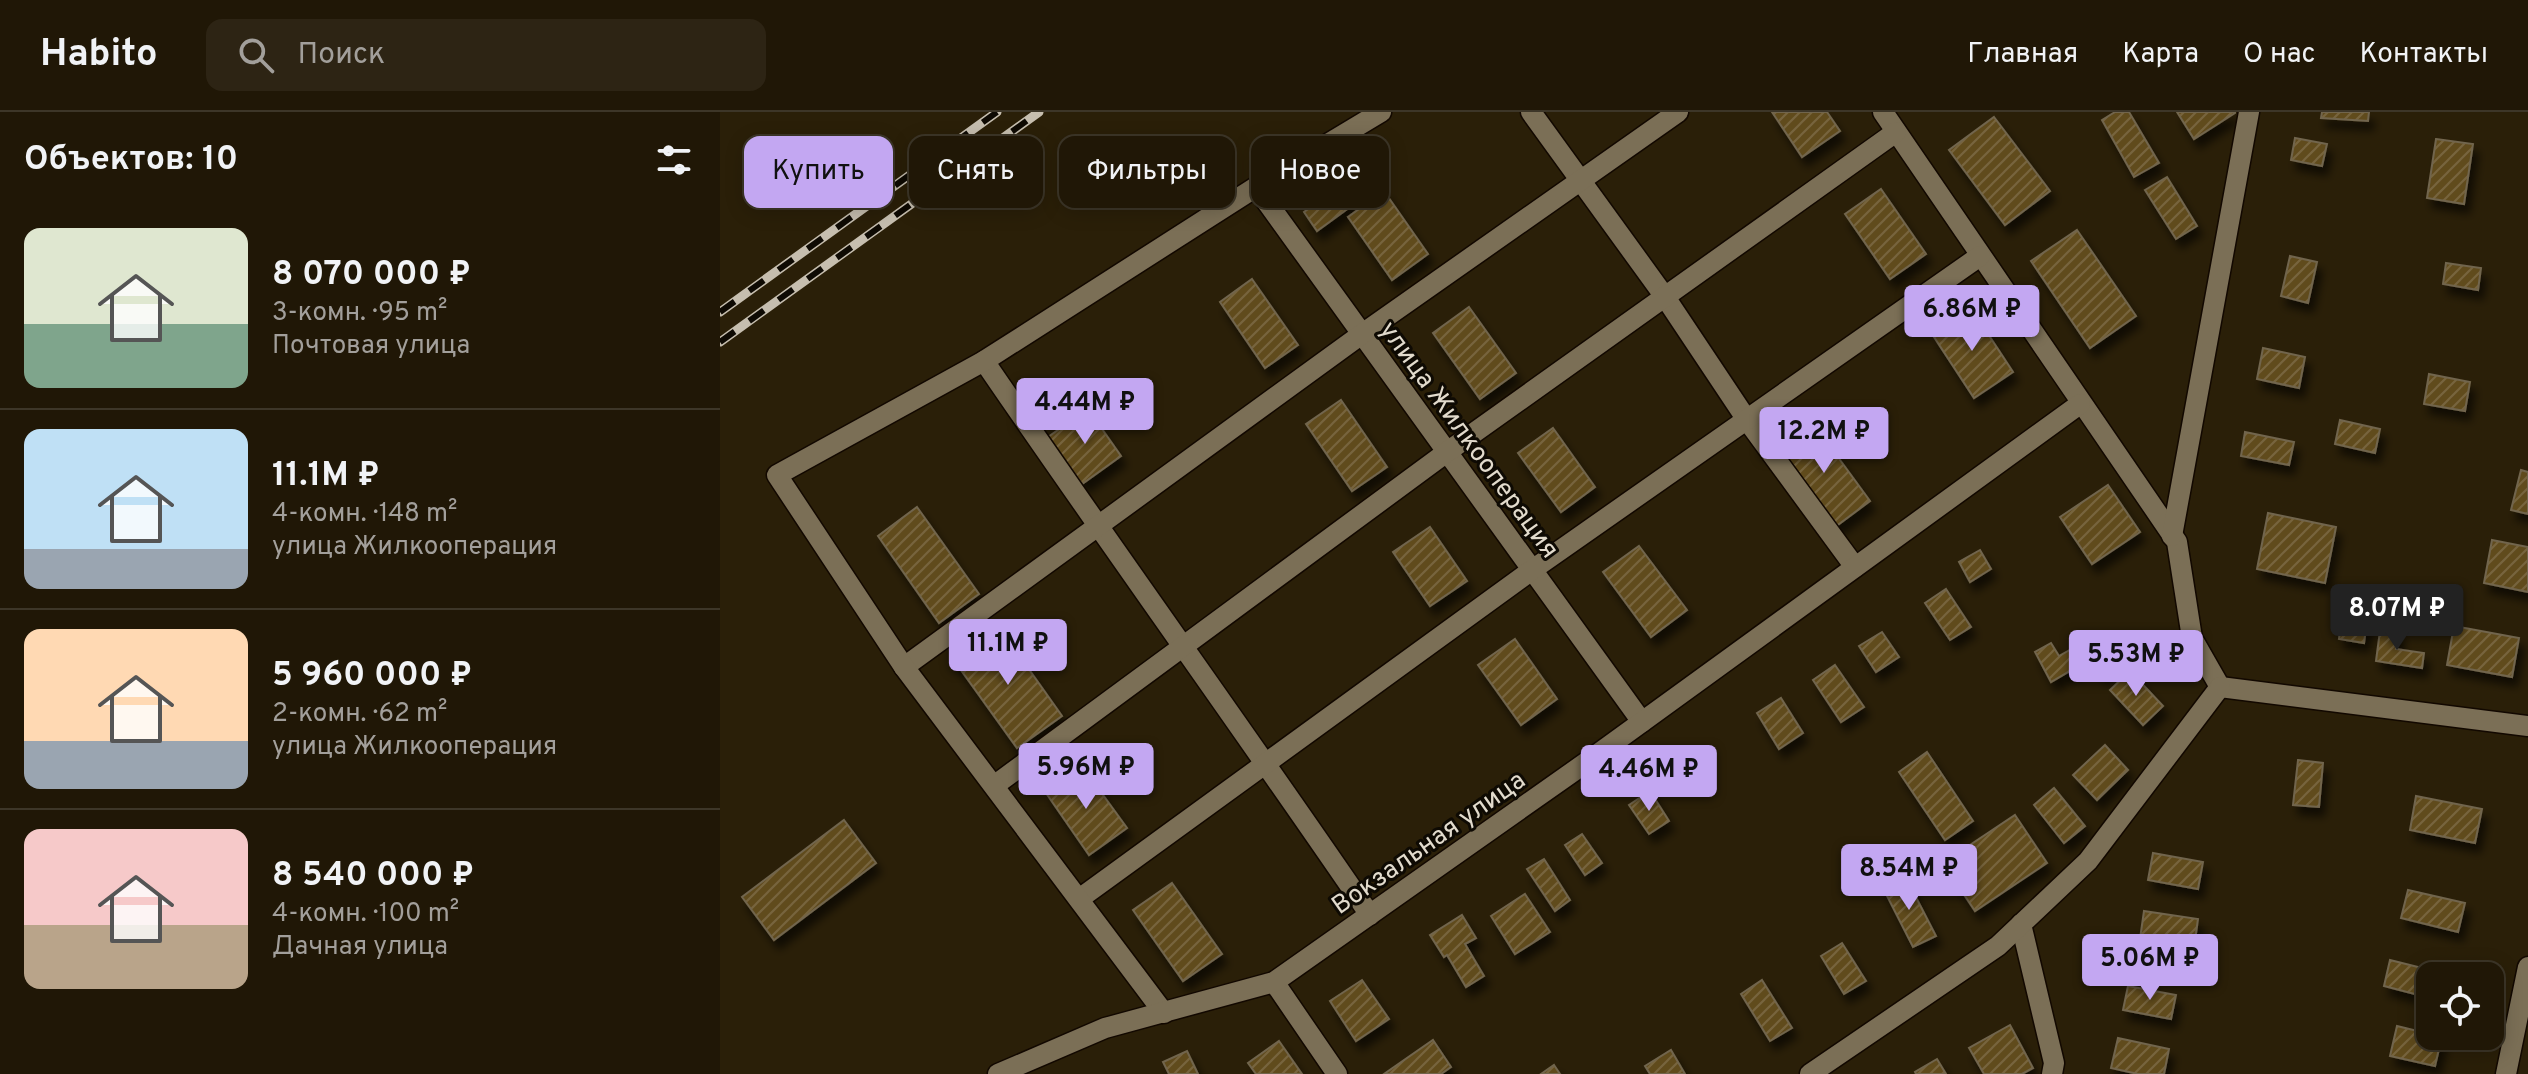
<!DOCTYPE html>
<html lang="ru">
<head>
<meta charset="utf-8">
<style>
	body { margin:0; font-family:Overpass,sans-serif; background:#2d2414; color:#f1f3f6; height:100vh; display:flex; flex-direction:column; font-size:30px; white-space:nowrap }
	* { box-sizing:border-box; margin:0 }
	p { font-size:26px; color:#a29f9b }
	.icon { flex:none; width:44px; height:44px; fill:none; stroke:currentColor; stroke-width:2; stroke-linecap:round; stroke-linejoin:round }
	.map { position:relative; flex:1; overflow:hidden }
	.details { display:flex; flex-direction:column; background:#201706; width:720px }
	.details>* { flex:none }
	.banner { position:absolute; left:24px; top:24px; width:760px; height:72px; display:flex; gap:16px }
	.controls { position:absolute; left:1696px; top:850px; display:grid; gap:16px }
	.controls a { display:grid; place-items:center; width:88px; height:88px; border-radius:16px; background:#201706; box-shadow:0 4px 20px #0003,0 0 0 2px #3d3628; font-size:40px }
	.price { position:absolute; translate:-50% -68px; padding:0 18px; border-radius:8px; background:#c3a7f2; color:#111; font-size:26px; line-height:52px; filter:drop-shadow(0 2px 4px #0008) }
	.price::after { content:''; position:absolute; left:50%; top:48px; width:24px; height:18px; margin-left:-12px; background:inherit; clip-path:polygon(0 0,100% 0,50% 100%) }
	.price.on { background:#222; color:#fff }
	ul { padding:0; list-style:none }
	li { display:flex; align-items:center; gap:24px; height:200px; padding:0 24px }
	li+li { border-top:2px solid #3d3628 }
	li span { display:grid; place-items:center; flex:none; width:224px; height:160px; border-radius:16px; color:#555 }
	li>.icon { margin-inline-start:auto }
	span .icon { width:96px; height:96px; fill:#fffc; stroke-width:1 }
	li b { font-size:34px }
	h2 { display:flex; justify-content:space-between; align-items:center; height:96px; padding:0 24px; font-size:34px }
	.pill { padding:0 28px; border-radius:16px; background:#201706; box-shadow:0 4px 20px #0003,0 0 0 2px #3d3628; font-size:28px; line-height:72px }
	.pill.on { background:#c3a7f2; color:#111 }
	header { display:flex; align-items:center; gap:48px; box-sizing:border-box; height:112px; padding:0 40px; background:#201706; border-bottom:2px solid #3d3628 }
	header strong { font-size:38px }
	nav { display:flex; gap:44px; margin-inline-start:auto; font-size:28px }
	.search { width:560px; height:72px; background:#2d2414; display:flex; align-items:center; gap:20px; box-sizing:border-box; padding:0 28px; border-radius:16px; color:#a29f9b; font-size:30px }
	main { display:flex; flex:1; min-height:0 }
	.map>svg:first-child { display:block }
	.building { fill:url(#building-hatch); stroke:#71654d; stroke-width:2; filter:url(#shadow) }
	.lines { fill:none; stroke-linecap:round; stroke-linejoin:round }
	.minor-casing { stroke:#120800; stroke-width:23 }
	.minor { stroke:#7b6f56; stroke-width:20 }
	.rail-casing { stroke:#c6beaf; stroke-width:9 }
	.rail { stroke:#0e0a03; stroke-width:6; stroke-dasharray:18; stroke-linecap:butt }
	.labels { text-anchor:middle; stroke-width:6; stroke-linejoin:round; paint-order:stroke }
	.street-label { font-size:26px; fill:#e2dbcd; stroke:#0e0a03 }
</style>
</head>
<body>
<header>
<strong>Habito</strong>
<div class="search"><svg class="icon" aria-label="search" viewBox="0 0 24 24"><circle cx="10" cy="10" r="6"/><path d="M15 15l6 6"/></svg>Поиск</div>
<nav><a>Главная</a><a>Карта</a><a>О нас</a><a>Контакты</a></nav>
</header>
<main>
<section class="details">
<h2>Объектов: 10<svg class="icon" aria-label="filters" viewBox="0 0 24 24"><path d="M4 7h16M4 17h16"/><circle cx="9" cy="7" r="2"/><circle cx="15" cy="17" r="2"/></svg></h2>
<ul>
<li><span style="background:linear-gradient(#dfe7d0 60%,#7fa58c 0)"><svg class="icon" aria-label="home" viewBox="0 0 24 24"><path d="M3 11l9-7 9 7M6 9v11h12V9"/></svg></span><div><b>8 070 000 ₽</b><p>3-комн. · 95 m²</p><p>Почтовая улица</p></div></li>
<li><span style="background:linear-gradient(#bfe0f5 75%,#9aa5b1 0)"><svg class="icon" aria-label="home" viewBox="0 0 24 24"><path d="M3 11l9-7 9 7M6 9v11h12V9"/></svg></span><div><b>11.1M ₽</b><p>4-комн. · 148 m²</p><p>улица Жилкооперация</p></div></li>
<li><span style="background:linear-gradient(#ffd9b3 70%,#9aa5b1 0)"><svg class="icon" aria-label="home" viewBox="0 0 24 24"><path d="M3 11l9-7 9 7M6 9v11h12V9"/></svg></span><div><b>5 960 000 ₽</b><p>2-комн. · 62 m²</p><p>улица Жилкооперация</p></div></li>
<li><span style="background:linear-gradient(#f6c9c9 60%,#b9a48a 0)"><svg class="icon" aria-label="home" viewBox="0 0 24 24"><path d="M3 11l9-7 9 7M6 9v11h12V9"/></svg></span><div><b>8 540 000 ₽</b><p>4-комн. · 100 m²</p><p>Дачная улица</p></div></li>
</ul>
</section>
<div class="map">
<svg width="1808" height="962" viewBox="0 0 1808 962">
	<defs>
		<pattern id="building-hatch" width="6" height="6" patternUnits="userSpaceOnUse" patternTransform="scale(2)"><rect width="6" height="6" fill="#614c1f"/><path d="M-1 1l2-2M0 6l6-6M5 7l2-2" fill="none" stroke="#77653e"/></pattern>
		<filter id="shadow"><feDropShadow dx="5" dy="9" stdDeviation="4" flood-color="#0009"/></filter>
	</defs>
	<rect width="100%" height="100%" fill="#2a1f08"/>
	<g class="building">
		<path d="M1052 0H1107L1120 19 1082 45Z"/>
		<path d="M1395 0H1409L1439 51 1414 65 1382 8Z"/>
		<path d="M1457 0H1515V1L1474 27Z"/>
		<path d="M1602 0H1649L1648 9 1601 6Z"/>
		<path d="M1274 5 1330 79 1285 113 1229 38Z"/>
		<path d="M1575 26 1607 32 1602 54 1571 48Z"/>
		<path d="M1716 27 1753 32 1744 92 1707 86Z"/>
		<path d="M1447 65 1477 114 1456 127 1425 78Z"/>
		<path d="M627 69 641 87 597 119 584 100Z"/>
		<path d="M1161 77 1206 142 1170 167 1125 102Z"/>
		<path d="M664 79 708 142 672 168 628 105Z"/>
		<path d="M1357 118 1416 204 1370 236 1311 149Z"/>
		<path d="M1570 144 1597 150 1588 191 1561 184Z"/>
		<path d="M1726 151 1761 156 1758 178 1723 172Z"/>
		<path d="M532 167 578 233 545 256 500 190Z"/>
		<path d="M749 195 796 261 760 287 713 221Z"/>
		<path d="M1251 196 1293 260 1254 286 1212 222Z"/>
		<path d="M1543 236 1585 245 1579 276 1537 267Z"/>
		<path d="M1709 262 1750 270 1745 299 1704 292Z"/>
		<path d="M621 288 667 355 632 379 586 312Z"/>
		<path d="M368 297 401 344 362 372 328 325Z"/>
		<path d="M1620 308 1660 317 1655 341 1615 332Z"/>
		<path d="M1093 311 1150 389 1115 415 1058 337Z"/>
		<path d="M833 316 875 375 841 400 798 341Z"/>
		<path d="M1525 320 1574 330 1569 353 1521 344Z"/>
		<path d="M1801 358 1808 360V402L1791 398Z"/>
		<path d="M1388 373 1420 420 1372 452 1340 405Z"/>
		<path d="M197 395 259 482 219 511 158 424Z"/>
		<path d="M1548 401 1616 415 1605 471 1537 457Z"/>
		<path d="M710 415 747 469 710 494 673 440Z"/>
		<path d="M1772 428 1808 435V480L1764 471Z"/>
		<path d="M919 434 967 498 931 525 883 460Z"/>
		<path d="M1260 438 1271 457 1250 470 1239 450Z"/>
		<path d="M1226 477 1251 515 1230 528 1205 491Z"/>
		<path d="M1623 494 1649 497 1644 531 1619 527Z"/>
		<path d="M1734 514 1799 526 1792 565 1727 553Z"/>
		<path d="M279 515 342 604 297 636 233 547Z"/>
		<path d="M1660 519 1679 522 1676 537 1704 541 1702 556 1656 549Z"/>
		<path d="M1162 520 1179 545 1156 560 1139 534Z"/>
		<path d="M1412 521 1422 545 1381 562 1371 539Z"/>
		<path d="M795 527 837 587 801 613 758 553Z"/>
		<path d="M1331 531 1339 544 1357 534 1365 550 1331 570 1315 540Z"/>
		<path d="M1115 553 1144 595 1121 610 1093 568Z"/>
		<path d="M1410 559 1443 594 1423 613 1390 578Z"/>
		<path d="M1061 586 1083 621 1059 637 1037 601Z"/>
		<path d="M1385 633 1408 658 1377 688 1353 663Z"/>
		<path d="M1207 640 1253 709 1225 728 1179 660Z"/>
		<path d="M1578 648 1603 651 1599 695 1573 693Z"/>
		<path d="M362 654 407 716 369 743 326 681Z"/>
		<path d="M1334 676 1365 714 1344 731 1314 693Z"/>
		<path d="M930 679 949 709 929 722 909 693Z"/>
		<path d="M1696 684 1762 697 1755 731 1690 718Z"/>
		<path d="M1295 703 1327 751 1255 799 1223 751Z"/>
		<path d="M124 708 156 751 54 828 22 785Z"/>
		<path d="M862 722 882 751 865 763 845 733Z"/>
		<path d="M1433 741 1483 750 1478 777 1428 768Z"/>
		<path d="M824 747 850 788 835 799 807 757Z"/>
		<path d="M1185 764 1216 824 1193 835 1163 776Z"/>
		<path d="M452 771 502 842 463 869 413 798Z"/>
		<path d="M1688 778 1745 791 1738 820 1681 806Z"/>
		<path d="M805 782 830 820 795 842 771 804Z"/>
		<path d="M1424 799 1478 807 1474 836 1420 827Z"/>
		<path d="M742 803 756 826 745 832 764 864 746 875 727 843 724 845 710 823Z"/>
		<path d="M1122 831 1146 869 1124 882 1101 844Z"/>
		<path d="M1670 848 1726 862V864H1710V886L1664 874Z"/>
		<path d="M642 868 669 907 636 929 610 889Z"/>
		<path d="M1042 868 1072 916 1050 929 1021 882Z"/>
		<path d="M1408 874 1456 883 1451 907 1403 898Z"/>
		<path d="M1290 913 1313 956 1302 962H1264L1249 936Z"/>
		<path d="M1677 914 1710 922V924H1722L1715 954 1670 944Z"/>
		<path d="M1398 926 1449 937 1444 962H1418L1391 956Z"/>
		<path d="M713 928 731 955 721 962H664Z"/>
		<path d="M559 929 582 962H536L528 951Z"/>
		<path d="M951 938 965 962H930L925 954Z"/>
		<path d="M467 939 478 962H449L443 950Z"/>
		<path d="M1217 947 1226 962H1196L1195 960Z"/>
		<path d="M834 953 840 962H821Z"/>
	</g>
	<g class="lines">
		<g class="minor-casing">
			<g id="minor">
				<path d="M811 0 945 185 1027 308 1135 455"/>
				<path d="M1163 0 1457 430 1472 526 1500 575"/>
				<path d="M536 75 922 610"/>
				<path d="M264 249C391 435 523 617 650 803"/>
				<path d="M1452 424 1529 0"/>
				<path d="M184 555 642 222 958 0"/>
				<path d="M1500 575 1808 614"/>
				<path d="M275 673 727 340 1176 20"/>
				<path d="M359 787 812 458 1260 144"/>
				<path d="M1301 812 1334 951 1332 962"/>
				<path d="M554 870 617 962"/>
				<path d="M444 901 184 555 57 363 264 249 536 75 661 0"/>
				<path d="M278 962 385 916 554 870 871 647 1360 292"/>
				<path d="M1090 962 1278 834 1368 749 1500 575"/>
				<path d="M1786 962 1808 855"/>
			</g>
		</g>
		<use href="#minor" class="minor"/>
		<g class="rail-casing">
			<g id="rail">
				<path d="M0 200 277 0"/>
				<path d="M0 230 319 0"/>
			</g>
		</g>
		<use href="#rail" class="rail"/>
	</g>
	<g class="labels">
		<g class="street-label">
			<text transform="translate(750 327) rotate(54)" y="9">улица Жилкооперация</text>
			<text transform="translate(708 730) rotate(-35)" y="9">Вокзальная улица</text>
		</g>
	</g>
</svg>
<div class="controls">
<a><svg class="icon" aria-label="locate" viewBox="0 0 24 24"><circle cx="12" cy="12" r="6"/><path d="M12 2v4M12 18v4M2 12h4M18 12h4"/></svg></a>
</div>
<b class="price" style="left:1252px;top:241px">6.86M ₽</b>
<b class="price" style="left:365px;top:334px">4.44M ₽</b>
<b class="price" style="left:1104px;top:363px">12.2M ₽</b>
<b class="price on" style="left:1677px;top:540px">8.07M ₽</b>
<b class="price" style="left:288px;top:575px">11.1M ₽</b>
<b class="price" style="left:1416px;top:586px">5.53M ₽</b>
<b class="price" style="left:366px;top:699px">5.96M ₽</b>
<b class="price" style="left:929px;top:701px">4.46M ₽</b>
<b class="price" style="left:1189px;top:800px">8.54M ₽</b>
<b class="price" style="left:1430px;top:890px">5.06M ₽</b>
<div class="banner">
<a class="pill on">Купить</a>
<a class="pill">Снять</a>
<a class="pill">Фильтры</a>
<a class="pill">Новое</a>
</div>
</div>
</main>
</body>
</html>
